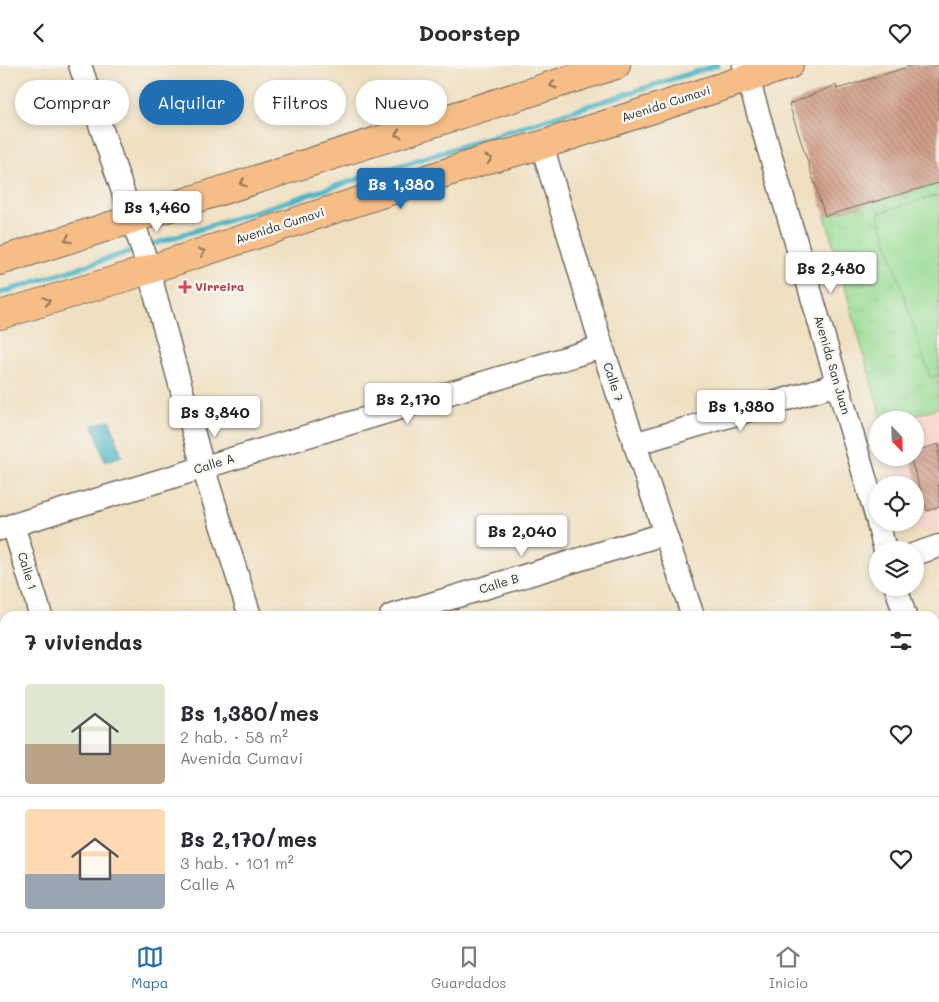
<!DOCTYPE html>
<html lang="es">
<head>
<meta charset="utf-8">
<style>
	body { margin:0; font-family:Mali,sans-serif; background:#f7f7f7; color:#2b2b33; height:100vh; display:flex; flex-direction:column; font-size:19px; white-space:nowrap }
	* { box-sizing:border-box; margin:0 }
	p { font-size:16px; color:#7c7c81 }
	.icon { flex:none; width:28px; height:28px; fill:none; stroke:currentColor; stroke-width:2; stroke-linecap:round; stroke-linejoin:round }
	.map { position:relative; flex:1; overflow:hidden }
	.drawer { position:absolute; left:0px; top:546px; width:940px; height:321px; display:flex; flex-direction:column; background:#fff; border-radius:15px 15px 0 0; box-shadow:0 2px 8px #0003 }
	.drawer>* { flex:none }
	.hud { position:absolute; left:15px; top:15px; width:500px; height:45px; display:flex; gap:10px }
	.needle { width:32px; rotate:157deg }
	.tools { position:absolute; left:869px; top:346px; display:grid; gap:10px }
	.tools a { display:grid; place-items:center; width:55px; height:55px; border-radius:50%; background:#fff; box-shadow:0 2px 8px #0003; font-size:25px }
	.price { position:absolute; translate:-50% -42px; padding:0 11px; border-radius:5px; background:#fff; color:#222; font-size:16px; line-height:32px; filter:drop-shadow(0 1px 2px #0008) }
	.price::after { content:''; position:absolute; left:50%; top:30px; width:15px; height:11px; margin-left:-8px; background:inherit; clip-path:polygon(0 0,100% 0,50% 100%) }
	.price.active { background:#1f6fb2; color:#fff }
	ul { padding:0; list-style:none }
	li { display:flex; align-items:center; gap:15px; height:125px; padding:0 25px }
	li+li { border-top:1px solid #e1e1e2 }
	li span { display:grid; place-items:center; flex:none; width:140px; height:100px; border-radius:5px; color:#555 }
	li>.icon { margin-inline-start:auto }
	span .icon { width:60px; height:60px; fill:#fffc; stroke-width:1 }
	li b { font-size:21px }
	h2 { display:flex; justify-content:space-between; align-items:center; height:60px; padding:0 25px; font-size:21px }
	.tag { padding:0 18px; border-radius:22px; background:#fff; box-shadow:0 2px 8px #0003; font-size:18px; line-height:45px }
	.tag.active { background:#1f6fb2; color:#fff }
	header { display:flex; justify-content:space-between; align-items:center; height:65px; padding:0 25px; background:#fff; font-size:22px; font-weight:700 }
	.menu { display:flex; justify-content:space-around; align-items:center; height:70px; border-top:1px solid #e1e1e2; background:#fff; font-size:14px; color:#7c7c81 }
	.menu a { display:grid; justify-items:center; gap:2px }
	.menu .active { color:#1f6fb2 }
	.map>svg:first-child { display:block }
	.built { fill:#f7d1c8 }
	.grass { fill:url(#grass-tufts); stroke:#62845f }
	.pitch { fill:#99dc93; stroke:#62845f }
	.water { fill:url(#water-ripples); stroke:#396f78 }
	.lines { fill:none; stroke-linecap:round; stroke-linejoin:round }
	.stream { stroke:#47b3c4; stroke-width:5.5 }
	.building { fill:url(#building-back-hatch) }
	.minor-casing { stroke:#706a60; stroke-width:25 }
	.major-casing { stroke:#706a60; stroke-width:30 }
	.minor { stroke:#fff; stroke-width:22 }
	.major { stroke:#f6be86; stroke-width:28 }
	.oneway { stroke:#907458 }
	.health-dot { fill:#e0444e; stroke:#f6f6f2; stroke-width:2 }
	.labels { text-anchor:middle; stroke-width:5; stroke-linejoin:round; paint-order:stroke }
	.street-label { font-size:12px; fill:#2b2b2b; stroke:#f6f6f2 }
	.health-label { font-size:12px; font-weight:bold; fill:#be3a42; stroke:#f6f6f2; text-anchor:start }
</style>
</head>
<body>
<header><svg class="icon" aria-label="back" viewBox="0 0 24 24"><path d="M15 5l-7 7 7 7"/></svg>Doorstep<svg class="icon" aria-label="heart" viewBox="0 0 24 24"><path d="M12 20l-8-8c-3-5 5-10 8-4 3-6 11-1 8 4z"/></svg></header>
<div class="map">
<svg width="939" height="867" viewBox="0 0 939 867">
	<defs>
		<pattern id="grass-tufts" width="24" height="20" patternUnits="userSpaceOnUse" patternTransform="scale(1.25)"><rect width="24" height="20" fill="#99dc93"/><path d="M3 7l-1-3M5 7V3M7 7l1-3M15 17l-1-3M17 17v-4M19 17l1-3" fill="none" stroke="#84bd7f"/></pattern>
		<pattern id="water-ripples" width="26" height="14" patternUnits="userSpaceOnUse" patternTransform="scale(1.25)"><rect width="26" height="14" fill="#47b3c4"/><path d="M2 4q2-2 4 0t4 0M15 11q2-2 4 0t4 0" fill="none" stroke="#3b929f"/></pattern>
		<pattern id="building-back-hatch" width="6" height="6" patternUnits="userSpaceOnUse" patternTransform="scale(1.25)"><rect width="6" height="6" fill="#d09d86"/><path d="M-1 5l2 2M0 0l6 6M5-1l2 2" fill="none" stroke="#a9806e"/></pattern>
	</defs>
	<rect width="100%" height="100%" fill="#f6f6f2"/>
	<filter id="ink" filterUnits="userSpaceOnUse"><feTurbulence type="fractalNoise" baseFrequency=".02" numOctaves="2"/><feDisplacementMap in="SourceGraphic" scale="10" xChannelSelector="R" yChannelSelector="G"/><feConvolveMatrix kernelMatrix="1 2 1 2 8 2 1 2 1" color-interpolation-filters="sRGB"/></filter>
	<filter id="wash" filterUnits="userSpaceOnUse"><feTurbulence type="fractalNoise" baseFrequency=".0096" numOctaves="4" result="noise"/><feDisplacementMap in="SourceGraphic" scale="20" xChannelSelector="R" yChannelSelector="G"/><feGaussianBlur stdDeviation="1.12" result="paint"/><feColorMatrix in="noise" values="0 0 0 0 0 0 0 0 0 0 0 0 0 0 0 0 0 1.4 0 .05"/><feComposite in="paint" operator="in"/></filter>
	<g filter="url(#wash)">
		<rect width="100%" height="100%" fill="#f0e0c1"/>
		<path class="built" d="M939 342V465L928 469 917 464 915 458V420H902L893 393 915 392V355H903Z"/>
		<path class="grass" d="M939 118V342L903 355H882L825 151Z"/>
		<path class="pitch" d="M939 130V310L930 313 879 151V148Z"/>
		<path class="water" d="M110 355 122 391 105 397 93 360Z"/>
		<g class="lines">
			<g class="stream">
				<path d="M147 181 717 0"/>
				<path d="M0 228 138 184"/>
			</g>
		</g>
		<g id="blocks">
			<g class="building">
				<path d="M914 0H939V118L825 151 789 39 836 20 837 24Z"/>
				<path d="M939 379V442L927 446 910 392H915V386Z"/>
			</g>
		</g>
	</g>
	<g filter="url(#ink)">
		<use href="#blocks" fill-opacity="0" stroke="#706a60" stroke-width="1"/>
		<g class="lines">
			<g class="minor-casing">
				<g id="minor">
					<path d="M80 0 144 189 203 402 250 551"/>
					<path d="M744 0 878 457"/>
					<path d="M542 80 602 282 693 551"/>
					<path d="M634 379 838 319"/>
					<path d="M878 458 885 485"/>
					<path d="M13 460 41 551"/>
					<path d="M0 464 602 282"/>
					<path d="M915 489 939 481"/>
					<path d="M896 522 905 551"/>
					<path d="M391 551 664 469"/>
					<path d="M935 652 939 665"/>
					<path d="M935 796 939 795"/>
					<path d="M351 862 352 867"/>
					<path d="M784 862 786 867"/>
					<path d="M33 867 48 862"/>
					<path d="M693 867 708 862"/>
				</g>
			</g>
			<g class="major-casing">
				<g id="major">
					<path d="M0 196 616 0"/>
					<path d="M0 250 129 211 485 95 542 80 789 0"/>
				</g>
			</g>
			<use href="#minor" class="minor"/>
			<use href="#major" class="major"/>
		</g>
		<defs><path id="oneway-chevron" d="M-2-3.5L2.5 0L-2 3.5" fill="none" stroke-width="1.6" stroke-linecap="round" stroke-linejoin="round" transform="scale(1.25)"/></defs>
		<g class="oneway">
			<use href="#oneway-chevron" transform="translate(553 20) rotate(163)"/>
			<use href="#oneway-chevron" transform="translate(398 69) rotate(162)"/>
			<use href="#oneway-chevron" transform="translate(489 94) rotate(-16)"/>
			<use href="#oneway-chevron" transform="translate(243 118) rotate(162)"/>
			<use href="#oneway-chevron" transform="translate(68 174) rotate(162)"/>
			<use href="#oneway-chevron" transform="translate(202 187) rotate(-18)"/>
			<use href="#oneway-chevron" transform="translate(47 236) rotate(-17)"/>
		</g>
	</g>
	<path class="health-dot" d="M182.5 214.5h5v5h5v5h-5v5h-5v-5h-5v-5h5z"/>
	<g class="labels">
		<g class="street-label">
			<text transform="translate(666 39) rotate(-18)" y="4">Avenida Cumavi</text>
			<text transform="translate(280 161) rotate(-18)" y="4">Avenida Cumavi</text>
			<text transform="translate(832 300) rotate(74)" y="4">Avenida San Juan</text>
			<text transform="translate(613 317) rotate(72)" y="4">Calle 7</text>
			<text transform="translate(214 399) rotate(-17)" y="4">Calle A</text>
			<text transform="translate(27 506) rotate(73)" y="4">Calle 1</text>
			<text transform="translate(499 519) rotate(-17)" y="4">Calle B</text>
		</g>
		<g class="health-label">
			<text x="195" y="226">Virreira</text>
		</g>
	</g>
</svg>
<div class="tools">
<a><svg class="needle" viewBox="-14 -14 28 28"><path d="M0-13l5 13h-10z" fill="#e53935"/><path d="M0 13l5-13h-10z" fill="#7c7c81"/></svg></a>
<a><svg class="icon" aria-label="locate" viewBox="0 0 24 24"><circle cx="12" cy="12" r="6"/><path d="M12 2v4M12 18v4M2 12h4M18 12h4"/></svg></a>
<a><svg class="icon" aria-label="layers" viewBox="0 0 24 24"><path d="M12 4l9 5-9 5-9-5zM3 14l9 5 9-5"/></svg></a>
</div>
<b class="price active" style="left:401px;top:145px">Bs 1,380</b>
<b class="price" style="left:157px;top:168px">Bs 1,460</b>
<b class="price" style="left:831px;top:229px">Bs 2,480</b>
<b class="price" style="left:408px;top:360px">Bs 2,170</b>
<b class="price" style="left:741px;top:367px">Bs 1,380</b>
<b class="price" style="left:215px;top:373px">Bs 3,840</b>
<b class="price" style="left:522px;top:492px">Bs 2,040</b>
<div class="hud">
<a class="tag">Comprar</a>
<a class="tag active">Alquilar</a>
<a class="tag">Filtros</a>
<a class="tag">Nuevo</a>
</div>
<section class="drawer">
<h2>7 viviendas<svg class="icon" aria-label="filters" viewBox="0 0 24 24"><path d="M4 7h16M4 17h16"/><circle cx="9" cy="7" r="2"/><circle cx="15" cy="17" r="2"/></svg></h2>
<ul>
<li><span style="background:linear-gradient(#dfe7d0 60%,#b9a48a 0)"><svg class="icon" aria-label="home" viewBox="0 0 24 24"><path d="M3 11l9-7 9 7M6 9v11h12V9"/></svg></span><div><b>Bs 1,380/mes</b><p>2 hab. · 58 m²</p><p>Avenida Cumavi</p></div><svg class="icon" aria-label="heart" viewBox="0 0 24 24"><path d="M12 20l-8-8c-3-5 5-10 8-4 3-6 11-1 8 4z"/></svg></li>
<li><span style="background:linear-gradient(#ffd9b3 65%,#9aa5b1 0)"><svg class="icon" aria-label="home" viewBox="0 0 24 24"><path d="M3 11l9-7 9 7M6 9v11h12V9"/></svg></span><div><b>Bs 2,170/mes</b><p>3 hab. · 101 m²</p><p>Calle A</p></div><svg class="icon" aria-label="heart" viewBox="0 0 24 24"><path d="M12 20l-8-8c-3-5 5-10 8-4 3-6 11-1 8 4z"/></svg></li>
</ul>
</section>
</div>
<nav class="menu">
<a class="active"><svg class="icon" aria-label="map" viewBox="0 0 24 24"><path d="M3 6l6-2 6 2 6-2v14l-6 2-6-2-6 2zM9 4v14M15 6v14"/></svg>Mapa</a>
<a><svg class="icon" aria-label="saved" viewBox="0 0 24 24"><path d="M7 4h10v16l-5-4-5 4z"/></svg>Guardados</a>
<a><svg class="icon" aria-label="home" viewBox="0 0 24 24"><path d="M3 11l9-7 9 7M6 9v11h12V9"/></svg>Inicio</a>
</nav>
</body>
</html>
